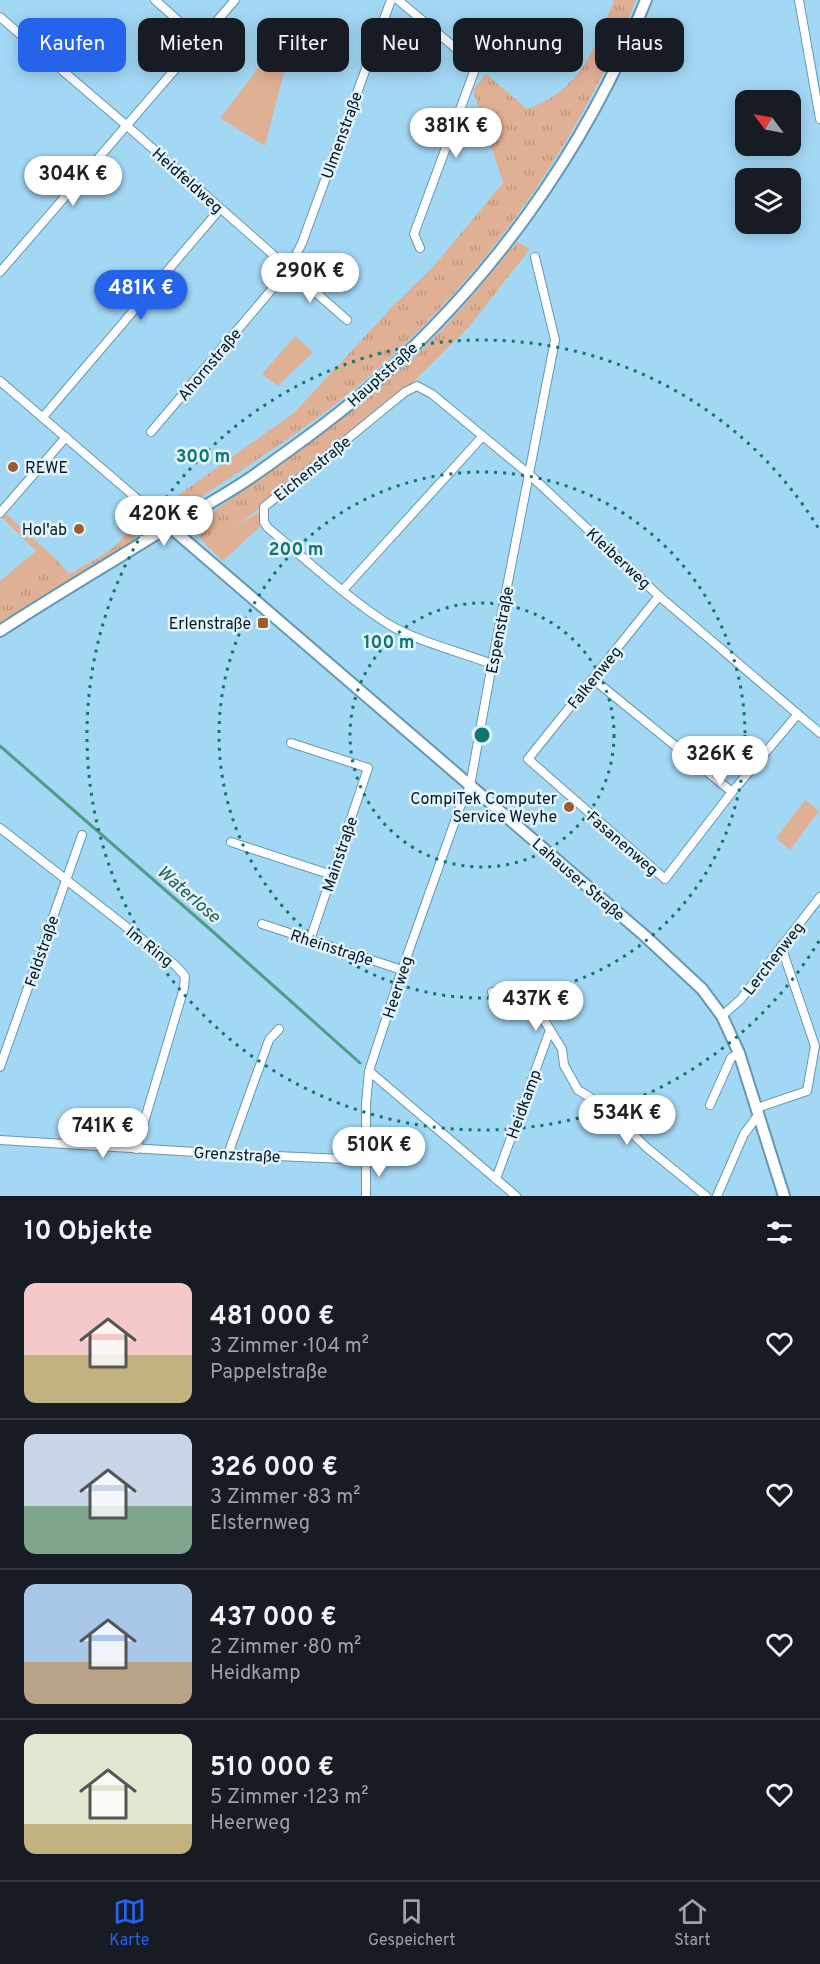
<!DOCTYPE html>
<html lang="de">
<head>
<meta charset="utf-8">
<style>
	body { margin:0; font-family:Overpass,sans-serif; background:#242831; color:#f1f3f6; height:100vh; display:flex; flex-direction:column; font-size:22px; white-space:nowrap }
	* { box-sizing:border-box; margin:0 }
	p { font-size:20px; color:#9ea1a6 }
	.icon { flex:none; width:33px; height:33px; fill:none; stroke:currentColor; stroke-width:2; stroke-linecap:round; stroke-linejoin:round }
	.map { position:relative; height:1196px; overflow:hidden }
	.details { display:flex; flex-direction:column; background:#171b24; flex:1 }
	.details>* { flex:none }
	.top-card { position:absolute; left:18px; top:18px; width:784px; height:54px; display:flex; gap:12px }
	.needle { width:39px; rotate:302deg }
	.tools { position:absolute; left:735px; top:90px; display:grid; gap:12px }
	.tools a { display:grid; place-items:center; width:66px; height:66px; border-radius:12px; background:#171b24; box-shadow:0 3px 15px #0003; font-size:30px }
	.price { position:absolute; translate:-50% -51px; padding:0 14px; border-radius:21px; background:#fff; color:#222; font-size:20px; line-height:39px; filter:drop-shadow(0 2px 3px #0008) }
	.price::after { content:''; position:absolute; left:50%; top:36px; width:18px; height:14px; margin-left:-9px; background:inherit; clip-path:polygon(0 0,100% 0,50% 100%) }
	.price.active { background:#2563eb; color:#fff }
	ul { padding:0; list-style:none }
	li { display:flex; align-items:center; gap:18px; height:150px; padding:0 24px }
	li+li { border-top:2px solid #363941 }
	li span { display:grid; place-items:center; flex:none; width:168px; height:120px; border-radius:12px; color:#555 }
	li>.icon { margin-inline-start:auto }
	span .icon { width:72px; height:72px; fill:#fffc; stroke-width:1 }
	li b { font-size:26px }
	h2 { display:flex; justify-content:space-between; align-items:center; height:72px; padding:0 24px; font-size:26px }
	.chip { padding:0 21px; border-radius:12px; background:#171b24; box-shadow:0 3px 15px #0003; font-size:21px; line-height:54px }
	.chip.active { background:#2563eb; color:#fff }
	.menu { display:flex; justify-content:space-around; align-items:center; height:84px; border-top:2px solid #363941; background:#171b24; font-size:16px; color:#9ea1a6 }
	.menu a { display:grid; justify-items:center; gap:3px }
	.menu .active { color:#2563eb }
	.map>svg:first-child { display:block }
	.grass { fill:url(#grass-tufts) }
	.park { fill:#e0b095 }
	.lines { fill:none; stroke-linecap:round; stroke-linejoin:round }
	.stream { stroke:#4e9d85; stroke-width:3 }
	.street-casing { stroke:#6498b3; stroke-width:10 }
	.secondary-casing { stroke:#6498b3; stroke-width:14 }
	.street { stroke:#fff; stroke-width:8 }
	.secondary { stroke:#fff; stroke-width:10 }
	.ring { fill:none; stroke:#0f766e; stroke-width:3; stroke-dasharray:3 6 }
	.poi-dot { fill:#9f5a2d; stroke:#e3f3fc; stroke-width:2 }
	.labels { text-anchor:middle; stroke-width:5; stroke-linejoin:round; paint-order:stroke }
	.street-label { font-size:16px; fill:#041823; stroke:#e3f3fc }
	.poi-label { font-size:16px; fill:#041823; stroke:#e3f3fc; text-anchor:end }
	.water-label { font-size:18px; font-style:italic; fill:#23614f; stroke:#e3f3fc }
	.centre { fill:#0f766e; stroke:#e3f3fc; stroke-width:3 }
	.ring-label { font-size:18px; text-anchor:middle; font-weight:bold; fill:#0f766e; stroke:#e3f3fc; stroke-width:5; stroke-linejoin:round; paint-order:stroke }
</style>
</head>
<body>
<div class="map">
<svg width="820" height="1196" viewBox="0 0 820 1196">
	<defs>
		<pattern id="grass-tufts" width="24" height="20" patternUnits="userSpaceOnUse" patternTransform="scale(1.5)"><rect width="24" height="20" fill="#e0b095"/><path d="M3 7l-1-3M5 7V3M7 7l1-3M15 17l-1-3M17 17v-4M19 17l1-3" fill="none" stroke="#bf9780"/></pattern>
	</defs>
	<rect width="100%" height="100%" fill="#a3d8f5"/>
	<g class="grass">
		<path d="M614 0H636C574 154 476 290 347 395 295 437 238 472 183 509L163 506 295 412 391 308 433 267 503 183 473 90 486 74 527 109C580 91 595 49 614 0Z"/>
		<path d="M517 242 530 249 469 327 406 389 264 505 208 547 198 535V528L206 517C275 466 346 418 410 361 450 325 483 283 517 242Z"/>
		<path d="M134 507C141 529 141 534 122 550L0 624V605L58 561 69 574C100 556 131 546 134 507Z"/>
	</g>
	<g class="park">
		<path d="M277 43 289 53 265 146 220 118Z"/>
		<path d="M295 336 313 352 278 386 262 374Z"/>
		<path d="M259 512 262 525 223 561 208 547 220 536Z"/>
		<path d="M5 513 58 561 0 605V581L36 551 1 517Z"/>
		<path d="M805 800 819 811 790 850 776 838Z"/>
	</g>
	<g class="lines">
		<path class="stream" d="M0 746 211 930 360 1063"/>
		<g class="street-casing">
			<g id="street">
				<path d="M155 0 200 40"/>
				<path d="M398 0 465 56 475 69 414 234 420 248"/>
				<path d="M799 0 820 119"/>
				<path d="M0 17 126 125 347 320"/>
				<path d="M0 272 235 0"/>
				<path d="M0 381 170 527"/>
				<path d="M43 417 220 209"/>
				<path d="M151 432 289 269 302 243 391 0"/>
				<path d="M0 513 66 437"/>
				<path d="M143 543 148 507"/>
				<path d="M343 590 482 437"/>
				<path d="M659 596 528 759 665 879 732 792 798 714"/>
				<path d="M492 664C460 652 416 641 388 624 346 597 307 560 268 528L264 522V507L405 392 417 386 432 394 530 475 659 596 820 733"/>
				<path d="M593 679 732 792"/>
				<path d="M291 743 368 768 310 940"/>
				<path d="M0 828 175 965 185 976 184 988 136 1149"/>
				<path d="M231 842 332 875"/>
				<path d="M262 924 402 970"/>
				<path d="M492 992 517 995 537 1009 562 1049 564 1065 578 1090 604 1106 646 1147 706 1196"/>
				<path d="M722 1016 741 999 820 897"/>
				<path d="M0 1067 82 835"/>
				<path d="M369 1071 516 1196"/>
				<path d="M710 1105 731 1058 739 1053"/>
				<path d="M757 1108 807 1091 815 1046 781 946"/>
				<path d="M0 1140 212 1153 366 1160"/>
				<path d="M228 1154 269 1040 279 1029"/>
				<path d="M496 1179 550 1030"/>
				<path d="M366 1196V1104L369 1071 402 970 460 807 470 786 492 664 555 340 535 257"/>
				<path d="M717 1196 744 1134 759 1114"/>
			</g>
		</g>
		<g class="secondary-casing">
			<g id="secondary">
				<path d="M170 527 645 936 702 989 722 1016 739 1053 784 1196"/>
				<path d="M0 631C49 599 100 569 150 538 184 517 220 499 253 476 291 449 329 422 364 392 488 286 585 152 646 0"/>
			</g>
		</g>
		<use href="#street" class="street"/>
		<use href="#secondary" class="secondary"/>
	</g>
	<g class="ring">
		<circle cx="482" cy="735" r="132"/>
		<circle cx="482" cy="735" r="263"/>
		<path d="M819 941A395 395 0 1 1 819 529"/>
	</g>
	<g class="poi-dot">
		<circle cx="13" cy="467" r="6"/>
		<circle cx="79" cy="529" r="6"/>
		<rect x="257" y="617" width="12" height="12" rx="3"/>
		<circle cx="569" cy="807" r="6"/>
	</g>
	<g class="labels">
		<g class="street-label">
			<text transform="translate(341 135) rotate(-70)" y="6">Ulmenstraße</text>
			<text transform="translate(188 180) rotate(42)" y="6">Heidfeldweg</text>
			<text transform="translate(209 364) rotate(-50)" y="6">Ahornstraße</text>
			<text transform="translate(382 374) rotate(-42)" y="6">Hauptstraße</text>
			<text transform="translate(312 468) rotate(-39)" y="6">Eichenstraße</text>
			<text transform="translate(619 558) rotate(43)" y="6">Kleiberweg</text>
			<text transform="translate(499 630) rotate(-79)" y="6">Espenstraße</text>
			<text transform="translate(594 677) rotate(-51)" y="6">Falkenweg</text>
			<text transform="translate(623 843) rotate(41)" y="6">Fasanenweg</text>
			<text transform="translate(339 854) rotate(-71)" y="6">Mainstraße</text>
			<text transform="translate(579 879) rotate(41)" y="6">Lahauser Straße</text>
			<text transform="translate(150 946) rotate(38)" y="6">Im Ring</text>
			<text transform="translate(332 947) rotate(18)" y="6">Rheinstraße</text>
			<text transform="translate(41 951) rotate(-71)" y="6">Feldstraße</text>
			<text transform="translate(773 958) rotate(-52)" y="6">Lerchenweg</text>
			<text transform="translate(397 987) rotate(-72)" y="6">Heerweg</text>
			<text transform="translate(523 1104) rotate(-70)" y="6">Heidkamp</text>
			<text transform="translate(237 1154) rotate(3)" y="6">Grenzstraße</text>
		</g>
		<g class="poi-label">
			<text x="25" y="473" text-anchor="start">REWE</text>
			<text x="67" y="535">Hol'ab</text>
			<text x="251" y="629">Erlenstraße</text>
			<text x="557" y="804">CompiTek Computer<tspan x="557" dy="18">Service Weyhe</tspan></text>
		</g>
		<g class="water-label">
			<text transform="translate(189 894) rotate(41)" y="6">Waterlose</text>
		</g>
	</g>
	<circle cx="482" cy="735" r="9" class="centre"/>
	<g class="ring-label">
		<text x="203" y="462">300 m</text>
		<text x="296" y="555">200 m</text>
		<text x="389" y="648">100 m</text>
	</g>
</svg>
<div class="tools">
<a><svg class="needle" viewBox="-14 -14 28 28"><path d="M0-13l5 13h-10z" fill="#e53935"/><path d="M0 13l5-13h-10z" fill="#9ea1a6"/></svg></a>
<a><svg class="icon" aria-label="layers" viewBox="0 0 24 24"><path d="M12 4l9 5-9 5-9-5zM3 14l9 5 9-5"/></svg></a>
</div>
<b class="price" style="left:456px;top:159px">381K €</b>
<b class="price" style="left:73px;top:207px">304K €</b>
<b class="price" style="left:310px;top:304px">290K €</b>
<b class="price active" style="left:141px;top:321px">481K €</b>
<b class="price" style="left:164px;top:547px">420K €</b>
<b class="price" style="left:720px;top:787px">326K €</b>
<b class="price" style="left:536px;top:1032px">437K €</b>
<b class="price" style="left:627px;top:1146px">534K €</b>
<b class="price" style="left:103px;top:1159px">741K €</b>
<b class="price" style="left:379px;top:1178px">510K €</b>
<div class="top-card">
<a class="chip active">Kaufen</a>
<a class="chip">Mieten</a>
<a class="chip">Filter</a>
<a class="chip">Neu</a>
<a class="chip">Wohnung</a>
<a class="chip">Haus</a>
</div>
</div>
<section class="details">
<h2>10 Objekte<svg class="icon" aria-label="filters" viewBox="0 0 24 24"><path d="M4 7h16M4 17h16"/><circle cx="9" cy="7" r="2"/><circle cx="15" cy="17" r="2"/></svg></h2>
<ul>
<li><span style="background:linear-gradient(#f6c9c9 60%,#c2b280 0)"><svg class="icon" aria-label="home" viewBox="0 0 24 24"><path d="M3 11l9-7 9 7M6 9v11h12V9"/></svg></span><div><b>481 000 €</b><p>3 Zimmer · 104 m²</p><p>Pappelstraße</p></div><svg class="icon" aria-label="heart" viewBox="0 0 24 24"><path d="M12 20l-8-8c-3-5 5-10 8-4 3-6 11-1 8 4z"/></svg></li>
<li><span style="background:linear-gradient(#c9d6e8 60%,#7fa58c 0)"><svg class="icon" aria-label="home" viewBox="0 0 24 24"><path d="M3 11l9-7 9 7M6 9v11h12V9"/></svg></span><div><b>326 000 €</b><p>3 Zimmer · 83 m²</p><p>Elsternweg</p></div><svg class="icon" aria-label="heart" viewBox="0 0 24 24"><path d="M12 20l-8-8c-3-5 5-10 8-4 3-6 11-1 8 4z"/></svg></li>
<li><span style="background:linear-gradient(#a9c7e8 65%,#b9a48a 0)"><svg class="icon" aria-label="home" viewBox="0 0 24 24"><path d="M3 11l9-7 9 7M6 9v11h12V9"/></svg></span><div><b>437 000 €</b><p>2 Zimmer · 80 m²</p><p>Heidkamp</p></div><svg class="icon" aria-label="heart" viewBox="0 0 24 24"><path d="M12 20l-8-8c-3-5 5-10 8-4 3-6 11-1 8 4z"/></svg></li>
<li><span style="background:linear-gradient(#dfe7d0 75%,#c2b280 0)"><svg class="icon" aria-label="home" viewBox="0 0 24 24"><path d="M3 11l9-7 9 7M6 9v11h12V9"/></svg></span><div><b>510 000 €</b><p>5 Zimmer · 123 m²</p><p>Heerweg</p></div><svg class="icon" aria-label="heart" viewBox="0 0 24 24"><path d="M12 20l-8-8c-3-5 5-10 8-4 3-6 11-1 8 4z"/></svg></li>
</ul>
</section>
<nav class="menu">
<a class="active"><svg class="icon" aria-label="map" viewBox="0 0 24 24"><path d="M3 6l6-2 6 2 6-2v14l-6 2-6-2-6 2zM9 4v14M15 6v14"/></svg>Karte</a>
<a><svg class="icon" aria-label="saved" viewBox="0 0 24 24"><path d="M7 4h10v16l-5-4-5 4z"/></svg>Gespeichert</a>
<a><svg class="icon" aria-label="home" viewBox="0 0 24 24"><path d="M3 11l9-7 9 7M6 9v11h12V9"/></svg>Start</a>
</nav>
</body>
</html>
